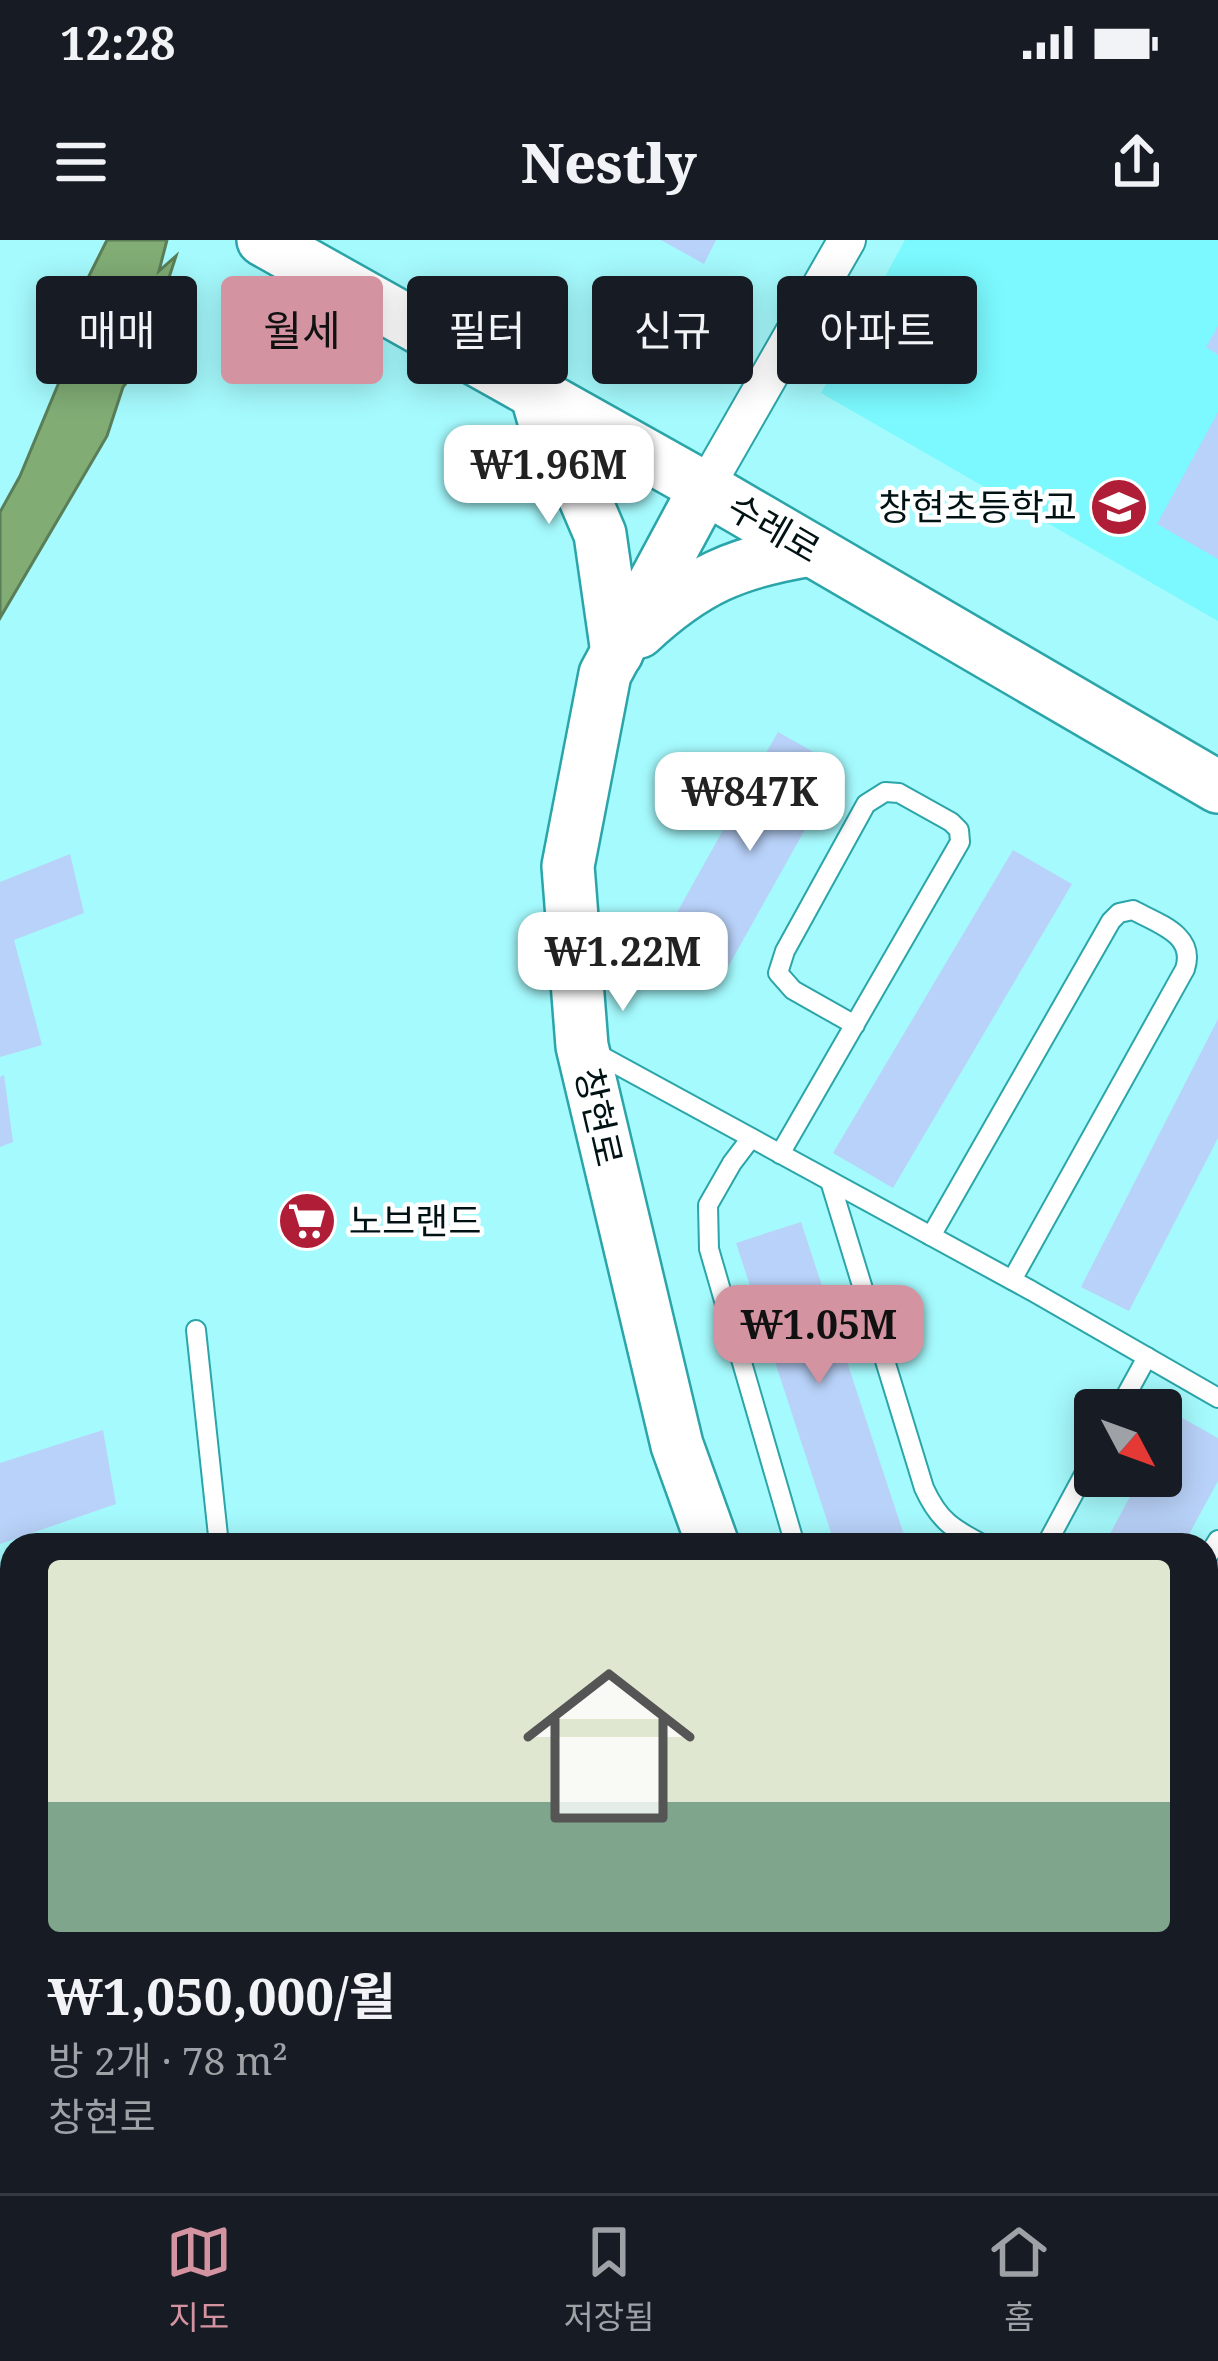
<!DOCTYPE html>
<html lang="ko">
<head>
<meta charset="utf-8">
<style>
	body { margin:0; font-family:"Noto Serif","Noto Sans KR",serif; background:#242831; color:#f1f3f6; height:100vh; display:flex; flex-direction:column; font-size:45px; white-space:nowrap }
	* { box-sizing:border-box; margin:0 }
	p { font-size:39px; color:#9ea1a6 }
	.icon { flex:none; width:66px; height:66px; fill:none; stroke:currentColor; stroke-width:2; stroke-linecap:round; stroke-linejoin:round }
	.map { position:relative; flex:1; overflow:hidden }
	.details { position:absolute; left:0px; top:1293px; width:1218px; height:660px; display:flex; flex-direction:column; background:#171b24; border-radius:36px 36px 0 0; box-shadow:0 6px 30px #0003 }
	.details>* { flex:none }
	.guide { position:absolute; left:36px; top:36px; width:1146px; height:108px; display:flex; gap:24px }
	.needle { width:78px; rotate:131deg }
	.buttons { position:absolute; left:1074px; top:1149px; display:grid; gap:24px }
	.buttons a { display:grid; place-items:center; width:108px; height:108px; border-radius:12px; background:#171b24; box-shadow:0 6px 30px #0003; font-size:60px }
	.price { position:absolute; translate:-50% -102px; padding:0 27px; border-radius:24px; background:#fff; color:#222; font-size:39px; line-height:78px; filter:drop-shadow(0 3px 6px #0008) }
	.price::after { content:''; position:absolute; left:50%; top:72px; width:36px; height:27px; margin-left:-18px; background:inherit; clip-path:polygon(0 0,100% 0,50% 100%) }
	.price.active { background:#d493a0; color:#111 }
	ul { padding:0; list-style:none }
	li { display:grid; align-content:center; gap:24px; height:636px; padding:0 48px }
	li span { display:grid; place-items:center; height:372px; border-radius:12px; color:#555 }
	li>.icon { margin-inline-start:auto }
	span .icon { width:216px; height:216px; fill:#fffc; stroke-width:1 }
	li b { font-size:51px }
	.chip { padding:0 42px; border-radius:12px; background:#171b24; box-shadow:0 6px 30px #0003; font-size:42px; line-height:108px }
	.chip.active { background:#d493a0; color:#111 }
	.status { display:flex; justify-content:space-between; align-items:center; height:84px; padding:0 60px; background:#171b24; direction:ltr }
	.status svg { height:33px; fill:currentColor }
	header { display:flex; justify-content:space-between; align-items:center; height:156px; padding:0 48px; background:#171b24; font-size:54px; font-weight:800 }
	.menu { display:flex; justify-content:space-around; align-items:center; height:168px; border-top:3px solid #363941; background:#171b24; font-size:33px; color:#9ea1a6 }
	.menu a { display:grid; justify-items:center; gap:6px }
	.menu .active { color:#d493a0 }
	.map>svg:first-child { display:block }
	.built { fill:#7bf9fe }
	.water { fill:#81ad75; stroke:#5a7e58; stroke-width:3 }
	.building { fill:#b9d2f9 }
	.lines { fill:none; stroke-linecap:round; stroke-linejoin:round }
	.lane-casing { stroke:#2ba5a9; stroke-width:22 }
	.street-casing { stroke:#2ba5a9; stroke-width:40 }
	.secondary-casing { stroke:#2ba5a9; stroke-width:56 }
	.lane { stroke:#fff; stroke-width:18 }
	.street { stroke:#fff; stroke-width:36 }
	.secondary { stroke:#fff; stroke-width:51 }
	.labels { text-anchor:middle; stroke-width:9; stroke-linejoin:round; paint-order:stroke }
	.poi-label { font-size:36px; fill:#001213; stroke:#fff; text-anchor:end }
	.street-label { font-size:36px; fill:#001213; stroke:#fff }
</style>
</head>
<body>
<div class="status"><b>12:28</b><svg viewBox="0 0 49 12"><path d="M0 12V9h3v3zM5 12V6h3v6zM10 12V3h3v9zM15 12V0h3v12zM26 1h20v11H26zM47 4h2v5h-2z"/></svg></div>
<header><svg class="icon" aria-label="menu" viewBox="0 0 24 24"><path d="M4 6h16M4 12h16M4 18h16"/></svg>Nestly<svg class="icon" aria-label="share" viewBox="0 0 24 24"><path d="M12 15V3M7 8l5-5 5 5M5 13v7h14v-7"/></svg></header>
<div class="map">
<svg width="1218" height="1953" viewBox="0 0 1218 1953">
	<rect width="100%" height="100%" fill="#a5fafd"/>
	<g class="built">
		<path d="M905 0H1218V381L821 153Z"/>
		<path d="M1218 1655V1953H1171L1163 1941H1206V1671Z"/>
	</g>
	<path class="water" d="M107 0H167L159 31 176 16 146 108V118L123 147 107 196 0 378V272L20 236 67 123 84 77 86 42Z"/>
	<g class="building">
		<path d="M661 0H716L704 24Z"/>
		<path d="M1218 86V115L1206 107Z"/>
		<path d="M1218 172V319L1157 284Z"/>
		<path d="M778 492 840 527 723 736 661 701Z"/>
		<path d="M1013 610 1072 644 893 948 833 913Z"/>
		<path d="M70 614 84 673 14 700 42 805 0 817V642Z"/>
		<path d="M1218 779V898L1129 1071 1081 1047Z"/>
		<path d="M4 835 13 902 0 907V837Z"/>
		<path d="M801 982 903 1292 863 1305H835L736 1003Z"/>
		<path d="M1175 1174 1218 1198V1241L1183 1305H1104L1141 1236H1161V1199Z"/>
		<path d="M103 1190 116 1264 0 1304V1223Z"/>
		<path d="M903 1292 920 1305H893Z"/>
	</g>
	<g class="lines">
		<g class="lane-casing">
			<g id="lane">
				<path d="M592 811 1032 1051 1218 1158"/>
				<path d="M751 898 732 923 708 965 709 1009 795 1305"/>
				<path d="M780 914 960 602 959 590 951 582 899 553 885 552 866 564 785 711 778 733 793 750 855 785"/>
				<path d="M830 941 924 1248C939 1281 953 1289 984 1305"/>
				<path d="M931 996 1111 681 1119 673 1133 670C1159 684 1196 695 1185 729L1012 1040"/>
				<path d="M196 1090 219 1305"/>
				<path d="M1118 1170 1147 1117"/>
				<path d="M1046 1305 1095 1214"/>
				<path d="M1206 1319 1218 1300"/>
			</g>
		</g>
		<g class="street-casing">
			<g id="street">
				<path d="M705 248 847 0"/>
				<path d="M1206 1595 1218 1580"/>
				<path d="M0 1681 12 1689"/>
				<path d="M285 1941 294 1953"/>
			</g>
		</g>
		<g class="secondary-casing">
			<g id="secondary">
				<path d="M263 0 705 248 1218 547"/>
				<path d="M536 153 546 188 582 252 600 294 617 413"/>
				<path d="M705 248 605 434 568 626 582 806 677 1205 713 1305"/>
				<path d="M639 392C695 340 736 322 811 310"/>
				<path d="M1108 1941 1117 1953"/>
			</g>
		</g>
		<use href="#lane" class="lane"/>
		<use href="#street" class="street"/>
		<use href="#secondary" class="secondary"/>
	</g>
	<defs>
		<g id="school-disc" transform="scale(3)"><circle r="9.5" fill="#b01d36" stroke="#fff"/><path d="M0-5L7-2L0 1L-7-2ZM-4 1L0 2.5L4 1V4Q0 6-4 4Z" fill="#fff"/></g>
		<g id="supermarket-disc" transform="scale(3)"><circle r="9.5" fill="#b01d36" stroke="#fff"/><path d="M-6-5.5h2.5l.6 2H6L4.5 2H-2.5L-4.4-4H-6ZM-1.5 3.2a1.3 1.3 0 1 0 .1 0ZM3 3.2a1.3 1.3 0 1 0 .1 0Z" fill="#fff"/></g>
	</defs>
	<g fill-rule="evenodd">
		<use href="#school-disc" x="1119" y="267"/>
		<use href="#supermarket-disc" x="307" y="981"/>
	</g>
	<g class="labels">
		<g class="poi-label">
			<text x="1077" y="280">창현초등학교</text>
			<text x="349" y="994" text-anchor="start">노브랜드</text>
		</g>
		<g class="street-label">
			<text transform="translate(774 288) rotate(30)" y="13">수레로</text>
			<text transform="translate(599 877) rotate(77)" y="13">창현로</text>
		</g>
	</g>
</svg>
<div class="buttons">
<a><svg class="needle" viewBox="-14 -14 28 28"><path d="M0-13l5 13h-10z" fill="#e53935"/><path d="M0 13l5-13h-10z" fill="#9ea1a6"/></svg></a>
</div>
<b class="price" style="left:549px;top:287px">₩1.96M</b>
<b class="price" style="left:750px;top:614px">₩847K</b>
<b class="price" style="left:623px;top:774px">₩1.22M</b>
<b class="price active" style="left:819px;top:1147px">₩1.05M</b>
<div class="guide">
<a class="chip">매매</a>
<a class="chip active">월세</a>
<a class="chip">필터</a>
<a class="chip">신규</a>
<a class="chip">아파트</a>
</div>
<section class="details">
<ul>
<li><span style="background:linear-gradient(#dfe7d0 65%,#7fa58c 0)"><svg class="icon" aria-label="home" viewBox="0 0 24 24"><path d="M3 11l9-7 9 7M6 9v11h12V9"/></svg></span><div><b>₩1,050,000/월</b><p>방 2개 · 78 m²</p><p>창현로</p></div></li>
</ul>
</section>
</div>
<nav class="menu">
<a class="active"><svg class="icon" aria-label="map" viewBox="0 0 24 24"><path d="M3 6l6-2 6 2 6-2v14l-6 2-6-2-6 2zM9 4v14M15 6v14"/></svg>지도</a>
<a><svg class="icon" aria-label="saved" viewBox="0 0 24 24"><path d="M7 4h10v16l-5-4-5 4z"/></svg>저장됨</a>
<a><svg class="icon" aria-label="home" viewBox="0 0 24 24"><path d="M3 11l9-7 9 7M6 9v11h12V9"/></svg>홈</a>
</nav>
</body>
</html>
